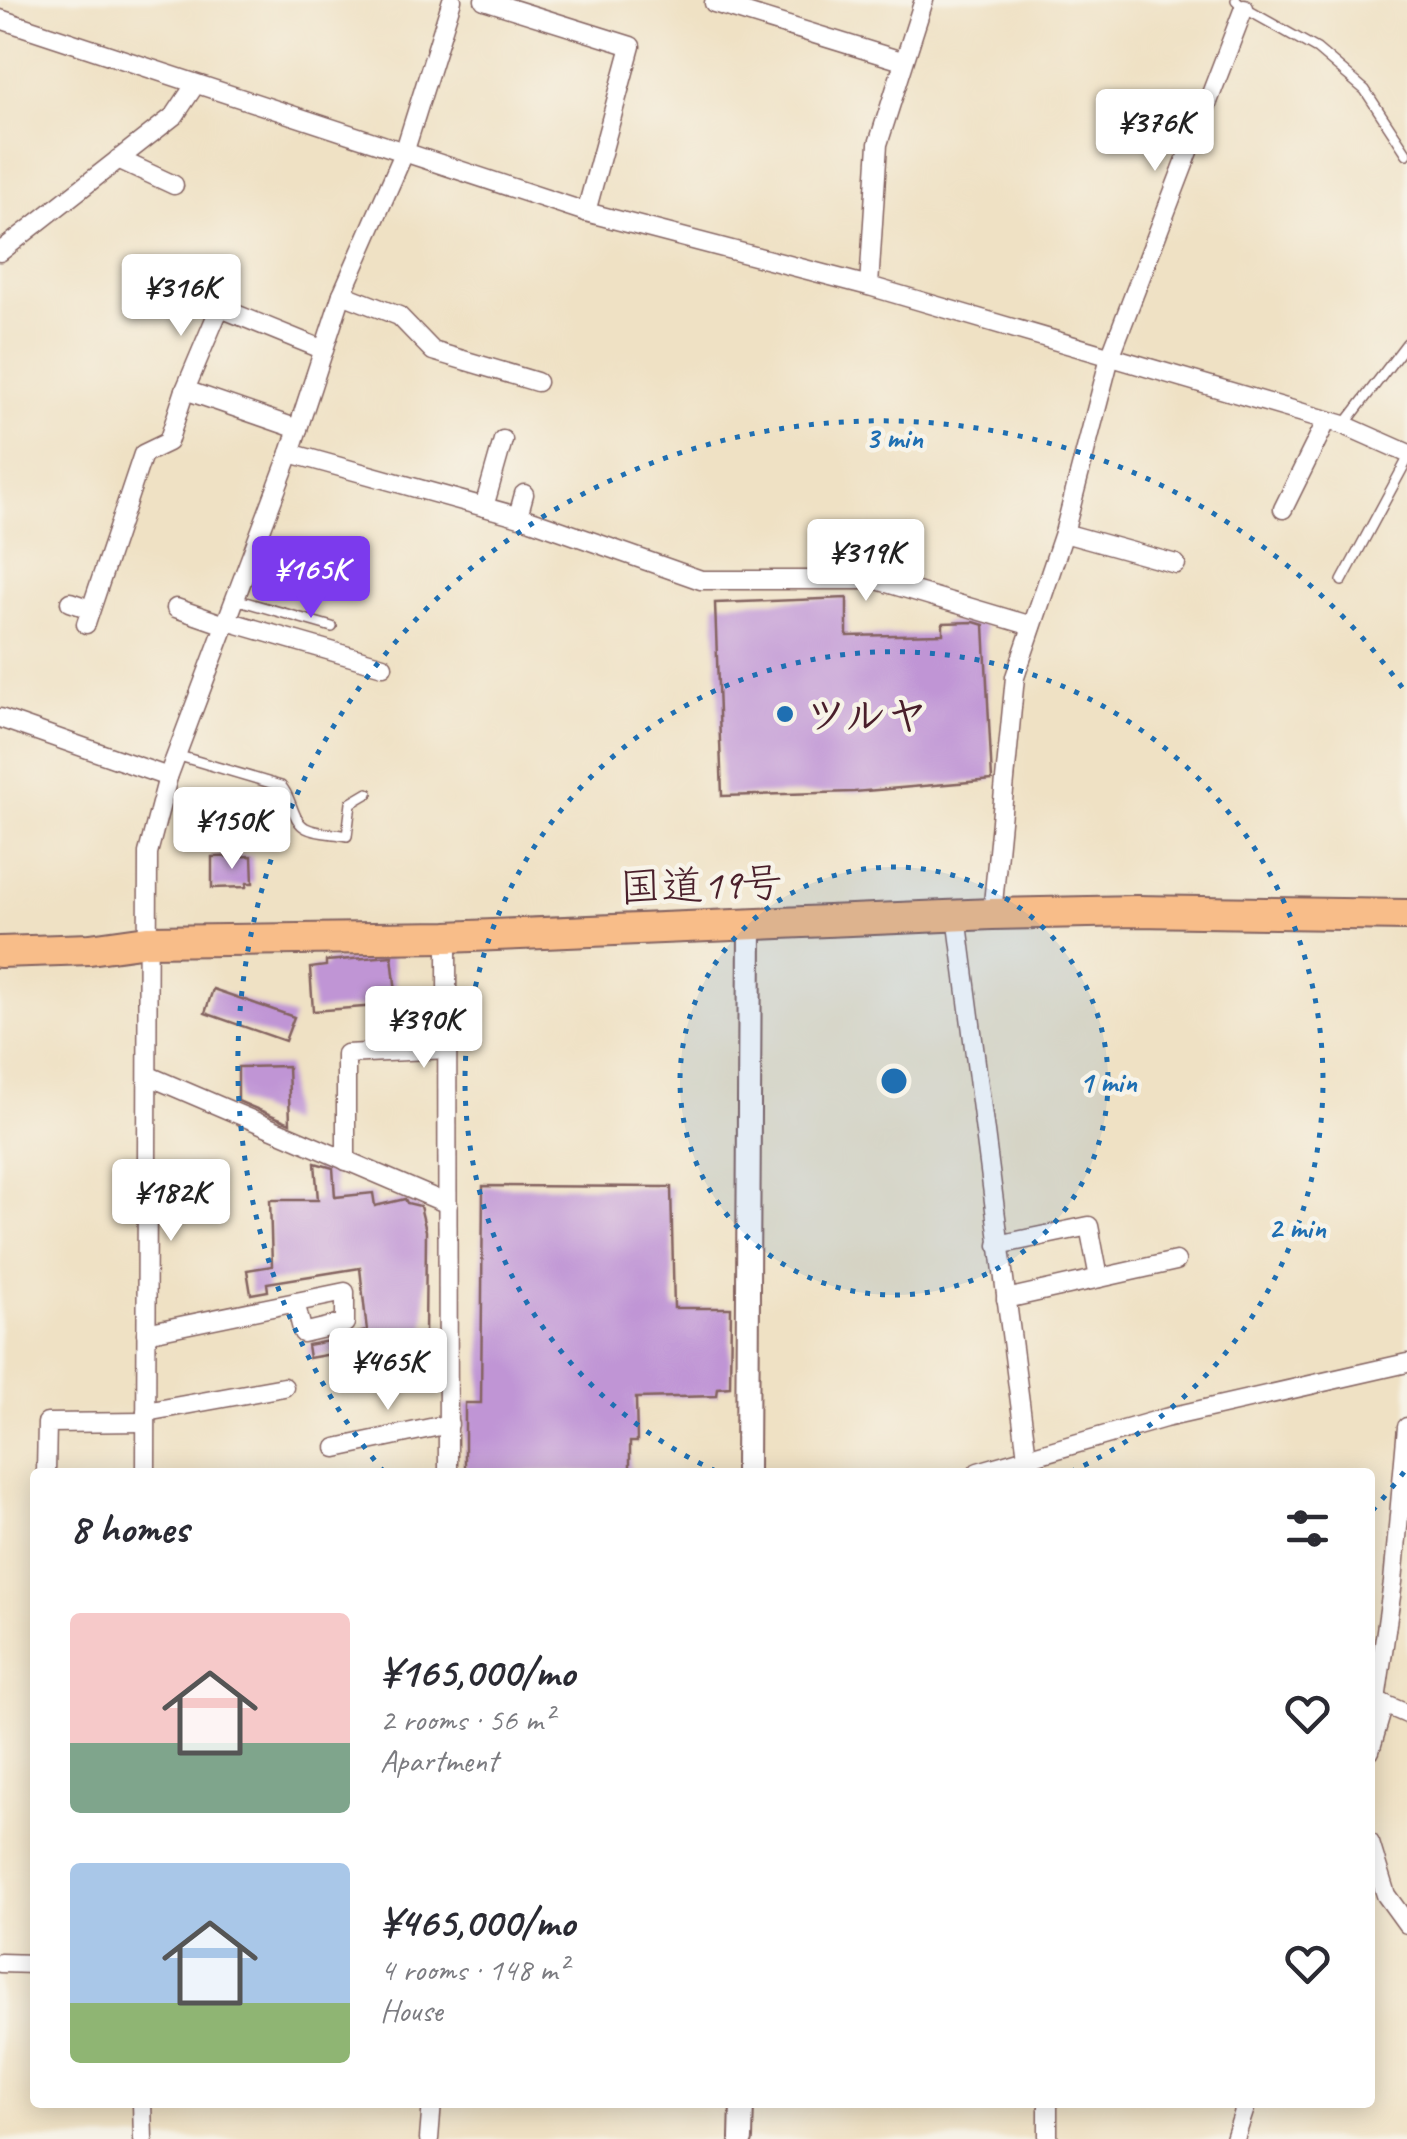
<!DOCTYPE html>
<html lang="en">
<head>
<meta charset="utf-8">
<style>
	body { margin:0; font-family:Caveat,"Klee One",sans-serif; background:#f7f7f7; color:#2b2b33; height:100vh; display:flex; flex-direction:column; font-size:38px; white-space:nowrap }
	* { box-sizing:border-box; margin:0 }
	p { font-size:32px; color:#7c7c81 }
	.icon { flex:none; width:55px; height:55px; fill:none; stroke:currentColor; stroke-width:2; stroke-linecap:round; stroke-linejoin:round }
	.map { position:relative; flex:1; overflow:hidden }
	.side { position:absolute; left:30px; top:1468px; width:1345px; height:640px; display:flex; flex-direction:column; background:#fff; border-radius:10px; box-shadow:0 5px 25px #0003 }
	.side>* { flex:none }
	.price { position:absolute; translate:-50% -85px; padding:0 22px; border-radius:10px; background:#fff; color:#222; font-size:32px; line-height:65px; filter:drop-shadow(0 2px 5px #0008) }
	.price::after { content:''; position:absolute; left:50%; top:60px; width:30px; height:22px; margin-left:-15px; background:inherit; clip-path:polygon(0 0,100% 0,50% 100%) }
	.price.current { background:#7c3aed; color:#fff }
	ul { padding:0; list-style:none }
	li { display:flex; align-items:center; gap:30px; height:250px; padding:0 40px }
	li span { display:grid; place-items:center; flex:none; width:280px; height:200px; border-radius:10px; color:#555 }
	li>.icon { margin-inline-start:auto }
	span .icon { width:120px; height:120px; fill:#fffc; stroke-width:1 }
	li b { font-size:42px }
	h2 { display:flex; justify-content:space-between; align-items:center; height:120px; padding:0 40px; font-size:42px }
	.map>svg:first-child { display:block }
	.building { fill:#c095d5 }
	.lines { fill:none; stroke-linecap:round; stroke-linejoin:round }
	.service-casing { stroke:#846361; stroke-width:12 }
	.minor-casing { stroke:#846361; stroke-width:21 }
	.tertiary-casing { stroke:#846361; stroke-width:26 }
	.trunk-casing { stroke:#846361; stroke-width:34 }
	.service { stroke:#fff; stroke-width:9 }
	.minor { stroke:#fff; stroke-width:18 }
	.tertiary { stroke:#fff; stroke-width:22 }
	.trunk { stroke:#f8bd89; stroke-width:30 }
	.ring { fill:none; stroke:#1f6fb2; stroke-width:5; stroke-dasharray:5 10 }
	.poi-dot { fill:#1f6fb2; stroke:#f7f3e8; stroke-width:4 }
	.labels { text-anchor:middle; stroke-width:9; stroke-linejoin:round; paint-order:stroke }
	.poi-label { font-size:42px; font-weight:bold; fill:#4a1f2b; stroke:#f7f3e8; text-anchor:start }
	.street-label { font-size:42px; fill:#4a1f2b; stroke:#f7f3e8 }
	.centre { fill:#1f6fb2; stroke:#f7f3e8; stroke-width:5 }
	.ring-label { font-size:30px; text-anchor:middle; font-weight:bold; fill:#1f6fb2; stroke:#f7f3e8; stroke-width:9; stroke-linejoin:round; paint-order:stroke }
</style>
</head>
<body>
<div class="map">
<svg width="1407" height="2139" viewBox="0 0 1407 2139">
	<rect width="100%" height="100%" fill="#f7f3e8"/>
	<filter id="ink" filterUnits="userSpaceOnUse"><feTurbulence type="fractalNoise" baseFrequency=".01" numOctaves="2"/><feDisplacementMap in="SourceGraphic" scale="20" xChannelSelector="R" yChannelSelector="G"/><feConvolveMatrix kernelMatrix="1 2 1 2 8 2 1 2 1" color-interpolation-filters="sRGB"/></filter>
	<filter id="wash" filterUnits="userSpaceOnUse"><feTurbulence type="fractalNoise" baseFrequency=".0048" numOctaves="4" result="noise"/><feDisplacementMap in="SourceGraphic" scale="40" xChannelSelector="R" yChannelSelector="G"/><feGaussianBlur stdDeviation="2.25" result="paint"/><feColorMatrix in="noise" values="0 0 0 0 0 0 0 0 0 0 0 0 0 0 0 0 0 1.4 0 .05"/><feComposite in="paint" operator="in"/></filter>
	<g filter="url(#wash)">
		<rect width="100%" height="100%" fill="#efe1c4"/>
		<g id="blocks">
			<g class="building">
				<path d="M847 598V636L943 634V623L974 622 984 625 992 780 854 792 722 796 715 603Z"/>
				<path d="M252 856 253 883H247L246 887 212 888V857Z"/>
				<path d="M392 956 396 993H388L389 1005 313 1011 310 968 326 966V961Z"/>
				<path d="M213 989 294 1017 285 1041 205 1013Z"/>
				<path d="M288 1066 290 1123 238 1101V1067Z"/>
				<path d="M315 1163 333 1168 335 1197 373 1193 375 1206 405 1199 407 1203 420 1206 426 1231 425 1338H386L387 1344 309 1358 307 1345 356 1336V1333L367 1331 360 1268 267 1283 268 1291 251 1294 247 1270 272 1266 270 1200H318Z"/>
				<path d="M483 1186 671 1187 674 1308H731L730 1387 718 1388 717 1396 636 1398 637 1442H630V1472H465V1403H481Z"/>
			</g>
		</g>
	</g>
	<g filter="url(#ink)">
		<use href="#blocks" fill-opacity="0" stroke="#846361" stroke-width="2.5"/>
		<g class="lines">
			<g class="service-casing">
				<g id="service">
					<path d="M1236 0 1244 8 1317 49 1365 90 1407 154"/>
					<path d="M1345 424 1407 343"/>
					<path d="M1342 581 1407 460"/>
					<path d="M235 599 332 627"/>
					<path d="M176 755 281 786C292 797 292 821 306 828 317 834 335 833 347 836L351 803 368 793"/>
				</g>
			</g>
			<g class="minor-casing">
				<g id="minor">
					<path d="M484 0 631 46 586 212"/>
					<path d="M715 0 714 3 902 61"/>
					<path d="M0 19 586 212 869 286 1344 425 1407 453"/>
					<path d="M118 159 174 185"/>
					<path d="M0 252 175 115 195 85"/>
					<path d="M869 286 878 144 924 0"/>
					<path d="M179 291 324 350"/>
					<path d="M342 294 399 316 433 351 537 382"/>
					<path d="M185 390 298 429"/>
					<path d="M290 453 531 520 701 580H877L1032 626"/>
					<path d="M484 507 503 440"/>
					<path d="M1283 509 1327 420"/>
					<path d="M518 516 524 494"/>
					<path d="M1064 533 1176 564"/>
					<path d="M70 602 90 609"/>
					<path d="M176 608 225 625"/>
					<path d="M227 621 383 666"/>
					<path d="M86 624 143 454 168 442 185 390 220 307"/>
					<path d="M0 718 168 777"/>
					<path d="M992 914 1015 677 1064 533 1110 357 1244 8"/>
					<path d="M957 916 1029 1472"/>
					<path d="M447 937 448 1472"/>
					<path d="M149 1076 448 1204"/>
					<path d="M346 1161V1054L448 1049"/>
					<path d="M998 1245 1089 1226 1099 1278"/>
					<path d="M1006 1299 1176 1261"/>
					<path d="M146 1333 345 1292V1323L303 1333 295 1302"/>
					<path d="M146 1412 284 1387"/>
					<path d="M336 1448 449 1424"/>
					<path d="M46 1472 47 1423 145 1422"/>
					<path d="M146 1472 148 853 168 777 290 453 342 294 404 153 452 0"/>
					<path d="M978 1472 1165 1418 1407 1363"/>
					<path d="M1375 1700 1407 1714"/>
					<path d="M1376 1700 1393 1582 1407 1427"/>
					<path d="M1370 1751 1384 1704"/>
					<path d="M1370 1843 1386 1895 1407 1924"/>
					<path d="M0 1963 35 1964"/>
					<path d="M142 2102 143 2139"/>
					<path d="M429 2139 432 2102"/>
					<path d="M1048 2139V2102"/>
					<path d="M1235 2139 1247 2102"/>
				</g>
			</g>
			<g class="tertiary-casing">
				<g id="tertiary">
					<path d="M747 1472 750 925"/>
					<path d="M741 2139 742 2102"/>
				</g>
			</g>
			<g class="trunk-casing">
				<path id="trunk" d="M0 952 90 949 147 941 447 937 992 914 1136 911 1407 915"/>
			</g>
			<use href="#service" class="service"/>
			<use href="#minor" class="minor"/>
			<use href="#tertiary" class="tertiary"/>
			<use href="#trunk" class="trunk"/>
		</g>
	</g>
	<circle cx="894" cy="1081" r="214" fill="#1f6fb2" fill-opacity=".12"/>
	<g class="ring">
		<circle cx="894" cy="1081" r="214"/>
		<path d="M716 1471A429 429 0 1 1 1072 1471"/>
		<path d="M1404 1472A643 643 0 0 1 1372 1511M384 1472A643 643 0 1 1 1404 690"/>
	</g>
	<circle class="poi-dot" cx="785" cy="714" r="10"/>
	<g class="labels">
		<g class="poi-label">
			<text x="805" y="729">ツルヤ</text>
		</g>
		<g class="street-label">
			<text transform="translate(701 884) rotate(-2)" y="15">国道19号</text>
		</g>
	</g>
	<circle cx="894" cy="1081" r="15" class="centre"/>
	<g class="ring-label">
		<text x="894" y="448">3 min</text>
		<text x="1108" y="1092">1 min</text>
		<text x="1297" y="1238">2 min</text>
	</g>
</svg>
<b class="price" style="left:1155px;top:174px">¥376K</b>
<b class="price" style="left:181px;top:339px">¥316K</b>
<b class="price" style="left:866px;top:604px">¥319K</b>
<b class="price current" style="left:311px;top:621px">¥165K</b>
<b class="price" style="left:232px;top:872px">¥150K</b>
<b class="price" style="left:424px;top:1071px">¥390K</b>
<b class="price" style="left:171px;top:1244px">¥182K</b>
<b class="price" style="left:388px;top:1413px">¥465K</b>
<section class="side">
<h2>8 homes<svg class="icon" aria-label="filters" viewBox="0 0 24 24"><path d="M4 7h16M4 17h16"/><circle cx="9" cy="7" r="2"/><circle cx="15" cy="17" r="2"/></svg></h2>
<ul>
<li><span style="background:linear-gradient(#f6c9c9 65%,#7fa58c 0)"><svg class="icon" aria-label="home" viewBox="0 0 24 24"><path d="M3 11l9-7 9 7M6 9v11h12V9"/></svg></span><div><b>¥165,000/mo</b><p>2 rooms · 56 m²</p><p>Apartment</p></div><svg class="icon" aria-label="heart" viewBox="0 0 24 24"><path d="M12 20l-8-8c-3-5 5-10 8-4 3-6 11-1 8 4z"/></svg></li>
<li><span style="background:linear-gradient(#a9c7e8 70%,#8fb573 0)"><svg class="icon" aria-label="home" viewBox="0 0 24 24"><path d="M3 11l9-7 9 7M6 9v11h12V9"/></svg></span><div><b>¥465,000/mo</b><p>4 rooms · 148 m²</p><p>House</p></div><svg class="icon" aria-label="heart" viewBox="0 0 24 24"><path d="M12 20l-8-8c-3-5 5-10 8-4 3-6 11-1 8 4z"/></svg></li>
</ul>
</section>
</div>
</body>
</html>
